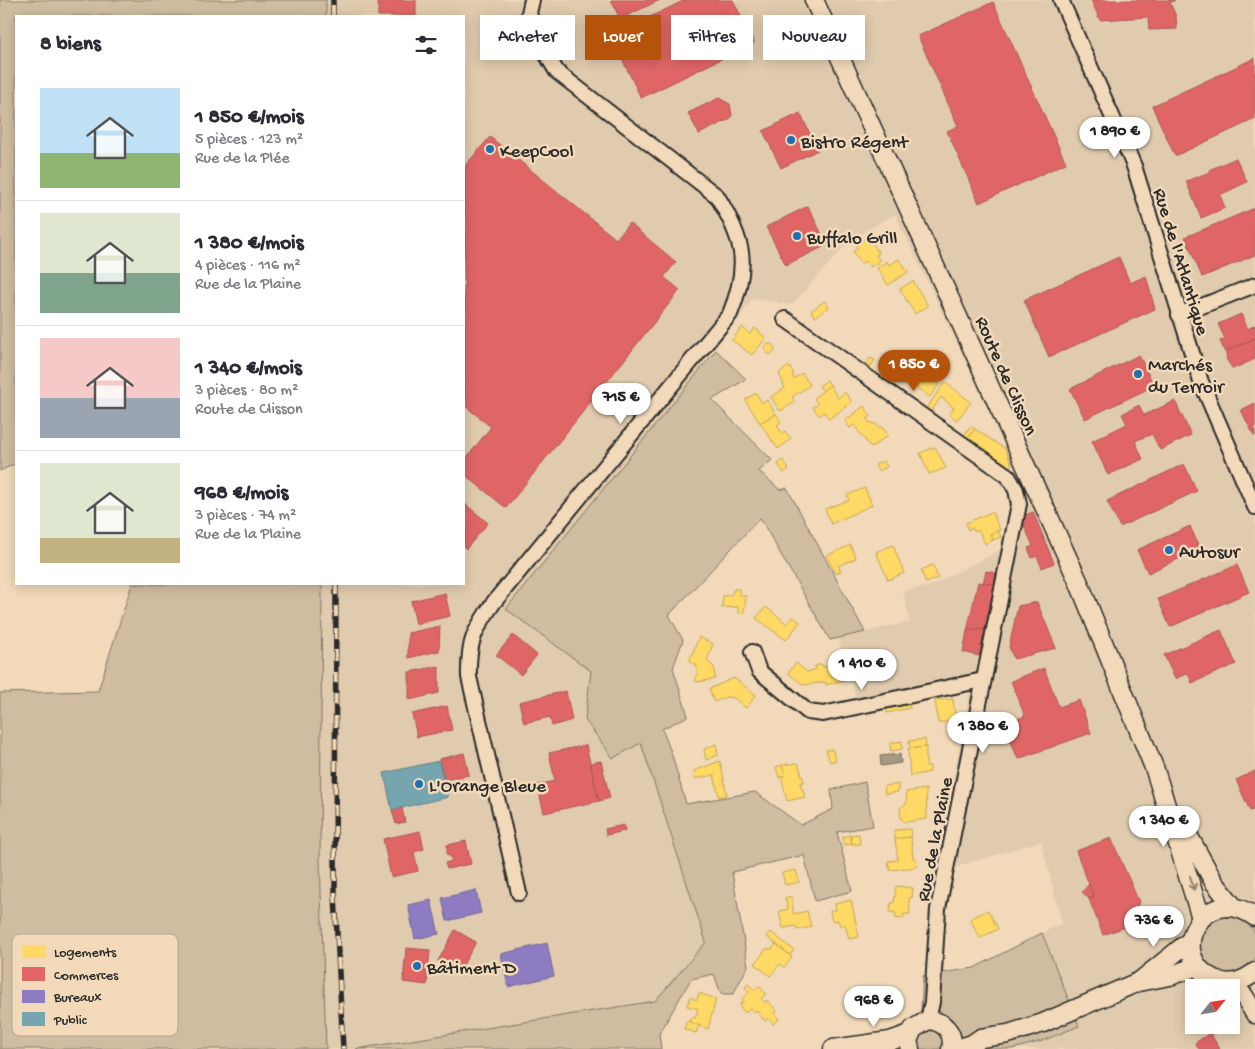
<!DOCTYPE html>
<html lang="fr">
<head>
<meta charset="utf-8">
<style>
	body { margin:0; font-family:"Gochi Hand",sans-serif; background:#f2f2f3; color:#2b2b33; height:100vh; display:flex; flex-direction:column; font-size:19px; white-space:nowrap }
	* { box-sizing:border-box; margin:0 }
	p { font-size:16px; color:#7c7c81 }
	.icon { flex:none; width:28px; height:28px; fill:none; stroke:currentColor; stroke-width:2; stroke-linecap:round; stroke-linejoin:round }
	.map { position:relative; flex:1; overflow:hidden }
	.details { position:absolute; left:15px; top:15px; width:450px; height:570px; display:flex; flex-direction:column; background:#fff; border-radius:0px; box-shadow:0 2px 12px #0003 }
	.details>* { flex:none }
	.top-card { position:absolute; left:480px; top:15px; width:475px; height:45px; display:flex; gap:10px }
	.needle { width:32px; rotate:60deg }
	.controls { position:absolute; left:1185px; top:979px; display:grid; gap:10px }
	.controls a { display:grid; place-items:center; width:55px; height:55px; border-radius:0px; background:#fff; box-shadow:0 2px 12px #0003; font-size:25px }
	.price { position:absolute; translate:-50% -42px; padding:0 11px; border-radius:18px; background:#fff; color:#222; font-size:16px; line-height:32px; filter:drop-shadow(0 1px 2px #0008) }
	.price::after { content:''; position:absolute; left:50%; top:30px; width:15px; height:11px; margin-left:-8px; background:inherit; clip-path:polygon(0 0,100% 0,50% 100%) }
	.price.active { background:#b45309; color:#fff }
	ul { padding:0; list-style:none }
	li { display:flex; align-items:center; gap:15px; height:125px; padding:0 25px }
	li+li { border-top:1px solid #e1e1e2 }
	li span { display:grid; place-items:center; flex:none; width:140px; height:100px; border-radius:0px; color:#555 }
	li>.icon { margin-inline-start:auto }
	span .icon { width:60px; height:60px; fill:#fffc; stroke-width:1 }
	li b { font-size:21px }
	h2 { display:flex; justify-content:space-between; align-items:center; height:60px; padding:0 25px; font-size:21px }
	.pill { padding:0 18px; border-radius:0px; background:#fff; box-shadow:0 2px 12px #0003; font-size:18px; line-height:45px }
	.pill.active { background:#b45309; color:#fff }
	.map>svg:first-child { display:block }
	.built { fill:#e1cbae; fill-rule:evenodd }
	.green { fill:#d0bda1; stroke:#7e7466 }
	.water { fill:#a89984; stroke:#766d60 }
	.homes { fill:#ffd966; stroke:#bfa554 }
	.shops { fill:#e06666; stroke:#aa5454 }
	.offices { fill:#8e7cc3; stroke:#706495 }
	.public { fill:#76a5af; stroke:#608087 }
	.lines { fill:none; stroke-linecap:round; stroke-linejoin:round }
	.minor-casing { stroke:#2b2b2b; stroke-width:18 }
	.major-casing { stroke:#2b2b2b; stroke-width:21 }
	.minor { stroke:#f1d9b9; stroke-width:14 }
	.major { stroke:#f1d9b9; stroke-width:18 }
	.rail-casing { stroke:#2b2b2b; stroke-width:5.5 }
	.rail { stroke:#f1d9b9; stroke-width:4; stroke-dasharray:11; stroke-linecap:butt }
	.oneway { stroke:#8e8272 }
	.poi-dot { fill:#1f6fb2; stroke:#f1d9b9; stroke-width:2 }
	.labels { text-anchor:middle; stroke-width:5; stroke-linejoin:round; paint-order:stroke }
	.poi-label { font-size:19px; fill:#2b2b2b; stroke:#f1d9b9; text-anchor:start }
	.street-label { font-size:19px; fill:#2b2b2b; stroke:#f1d9b9 }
	.key { fill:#f1d9b9; stroke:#b6a58e; stroke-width:1 }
	.key-label { font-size:14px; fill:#2b2b2b }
</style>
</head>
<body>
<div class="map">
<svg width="1255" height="1049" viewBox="0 0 1255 1049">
	<rect width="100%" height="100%" fill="#f1d9b9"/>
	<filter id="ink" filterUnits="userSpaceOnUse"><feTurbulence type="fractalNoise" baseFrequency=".02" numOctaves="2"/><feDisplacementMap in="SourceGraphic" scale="10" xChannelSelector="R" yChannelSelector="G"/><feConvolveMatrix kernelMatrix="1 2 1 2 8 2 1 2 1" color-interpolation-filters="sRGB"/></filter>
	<g filter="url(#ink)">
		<path class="built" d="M326 0H1255V1049H1012L1042 1041 1078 1026 1042 933 1062 923 1041 841 936 873 970 691 918 696 860 710 838 638 910 622 903 591 928 587 1001 550 1010 507 1029 501 959 347 895 214 850 240 792 305 753 299 639 447 507 609 591 671 585 720 613 758 641 742 706 942 655 1001 356 1049H326L320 860 322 584H464V16H326ZM1194 988H1231V1025H1194Z"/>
		<g class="green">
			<path d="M0 0H326V16H16V463L0 471Z"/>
			<path d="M716 350 746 379 712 400 772 460 759 471 780 490 787 488 865 632 830 640 760 518 669 615 683 640 673 668 688 716 662 729 671 752 686 804 755 792 801 825 833 809 831 790 865 782 873 826 837 832 852 891 815 901 804 855 732 872 748 966 733 994H721L714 974 691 979 659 1034 661 1049H356L655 1001 706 942 641 743 613 758 585 720 591 671 506 609Z"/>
			<path d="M132 584H322L320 860 326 1049H0V693L98 691Z"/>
			<circle cx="1229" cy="946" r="29"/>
			<path d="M1042 933 1079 1026 1042 1041 1012 1049H903L901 1033 921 1010 923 976 974 968Z"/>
		</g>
		<path class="water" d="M900 754 901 763 881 766 880 756Z"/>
		<g class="homes">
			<path d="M868 237 879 253 876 255 880 261 870 267 866 261 861 264 853 251 858 248 855 244Z"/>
			<path d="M899 259 908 272 888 285 877 268 887 261 889 265Z"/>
			<path d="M913 281 928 306 915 314 900 289Z"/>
			<path d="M825 301 829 307 815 317 811 311Z"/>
			<path d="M742 327 750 334 755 328 766 338 752 355 732 340Z"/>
			<circle cx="770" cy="349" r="5"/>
			<path d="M870 358 875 360 869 369 865 366Z"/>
			<path d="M789 366 794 374 792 375 794 379 802 373 810 385 792 397 795 402 780 411 771 397 785 388 779 373Z"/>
			<path d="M911 370 916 374 919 370 939 384 930 397 905 380Z"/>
			<path d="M827 380 830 385 823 391 819 386Z"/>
			<path d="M945 382 971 402 957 420 949 414 954 408 941 397 931 412 926 409Z"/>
			<path d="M830 385 838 398 845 392 852 402 829 419 824 412 819 416 813 407 818 404 814 398Z"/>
			<path d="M756 393 762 403 767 400 776 414 760 423 745 400Z"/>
			<path d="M864 406 871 416 867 419 869 422 876 424 880 428 882 427 888 435 871 448 854 425 850 428 845 421Z"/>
			<path d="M776 414 781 422 777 425 782 433 785 431 791 439 778 449 760 423Z"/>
			<path d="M971 426 975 429 968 438 964 435Z"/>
			<path d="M975 429 1005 449 1012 465 1010 467 968 438Z"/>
			<path d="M935 447 946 468 929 474 920 453Z"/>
			<path d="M783 460 789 469 784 473 778 464Z"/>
			<path d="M884 461 887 467 878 471 875 465Z"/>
			<path d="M865 488 872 505 831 524 825 509 849 500 847 495Z"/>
			<path d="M992 512 1000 530 990 534 993 540 985 544 979 531H974L972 528 968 530 966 523Z"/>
			<path d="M998 531 1001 537 993 540 990 534Z"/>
			<path d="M850 545 856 558 838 566 841 571 836 573 826 556Z"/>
			<path d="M893 545 904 573 888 580 876 552Z"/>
			<path d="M933 565 938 578 926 583 921 570Z"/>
			<path d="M734 589H739L740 595 746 596 744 613 738 612V607L722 608 723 596 731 595Z"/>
			<path d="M766 607 787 624 793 617 800 622 786 640 756 618Z"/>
			<path d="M699 637 713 644 707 661 714 667 715 679 696 682 697 665 691 663 690 659Z"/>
			<path d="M796 663 807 672 816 669 815 666 822 664 823 667 842 663 847 679 826 685V682L804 685 788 673Z"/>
			<path d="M734 678 756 695 746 708 734 698 726 697 714 702 709 689Z"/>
			<path d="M953 699 956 721 938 723 935 700Z"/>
			<path d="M908 700 910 708 887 713 886 705Z"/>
			<path d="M925 739 926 747 910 749 909 741Z"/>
			<path d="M902 741V749L891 751 890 743Z"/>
			<path d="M716 744 718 755 706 760 704 749Z"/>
			<path d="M926 747V766H930V772L910 776 908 749Z"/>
			<path d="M832 749 836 760 830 762 826 750Z"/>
			<path d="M720 761 727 795 719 797 714 775 695 779 694 771Z"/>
			<path d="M798 763 804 782 800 783 805 797 787 801 781 775H785L782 765Z"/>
			<path d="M782 765 785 775 779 778 776 767Z"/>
			<path d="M898 784V792L885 794 884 786Z"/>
			<path d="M926 789 927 819 905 822 901 819 900 808 907 803 906 792Z"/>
			<path d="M910 829 911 837 895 839 894 830Z"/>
			<path d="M859 834 860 844H852L850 835Z"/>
			<path d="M850 835 852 844 844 845 843 837Z"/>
			<path d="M911 837 913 858H916L917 867 890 870 888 861 898 860 895 839Z"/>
			<path d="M796 870 799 882 785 885 782 873Z"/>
			<path d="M896 886 913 888 912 898H909L910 914H904L903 919 895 918 896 913 890 912 891 903H894Z"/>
			<path d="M792 896 793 914 807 911 811 927 797 930 796 926 783 928 779 911 788 909 785 898Z"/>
			<path d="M851 900 859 937 849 939 845 924 840 926 838 920 832 921 830 911 836 910 835 904Z"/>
			<path d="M988 910 998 929 980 938 970 919Z"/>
			<path d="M771 932 794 950 790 955 767 937Z"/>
			<path d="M776 944 792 957 784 967 780 964 770 976 755 964 766 949H772Z"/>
			<path d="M748 984 754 990 759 986 766 994 761 998 765 1003 767 1000 777 1011 774 1013 779 1019 773 1024 768 1018 765 1021 756 1010 754 1012 750 1008 745 1013 741 1008 740 1004 744 1001 742 999 749 992 745 987Z"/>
			<path d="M699 993 716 999 708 1029 689 1022 691 1017 695 1018 698 1009 687 1006 690 997 697 1000Z"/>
			<path d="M687 1021 699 1025 696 1033 684 1029Z"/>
		</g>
		<g class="shops">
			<rect x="378" y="0" width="38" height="16"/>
			<path d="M611 0H660L620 19Z"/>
			<path d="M685 0H733L754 43 641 98 611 36Z"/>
			<path d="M1091 0H1175L1170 3 1176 16 1177 29 1149 30 1148 17 1100 20Z"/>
			<path d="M993 2 1066 163 979 203 947 131 958 126 918 36Z"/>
			<path d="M1255 58V119L1175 156 1152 106Z"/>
			<path d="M719 98 730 104 732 115 730 119 699 134 688 113Z"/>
			<path d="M800 113 818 150 781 168 763 131Z"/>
			<path d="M490 137 616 239 629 223 676 262 664 277 680 290 506 508 464 474V461L491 427 464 405V167Z"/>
			<path d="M1236 158 1247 182 1220 195 1225 208 1201 218 1186 181 1210 172 1209 170Z"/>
			<path d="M808 206 827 245 786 265 766 227Z"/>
			<path d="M1255 208V255L1202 277 1185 237Z"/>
			<path d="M1119 257 1130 283 1146 276 1155 309 1049 357 1024 300Z"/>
			<path d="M1241 314 1248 329 1255 325V338L1225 352 1220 341 1225 339 1218 324Z"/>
			<path d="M1255 338V359L1233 369 1226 359 1227 357 1225 352Z"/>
			<path d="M1139 355 1154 386 1085 419 1070 389Z"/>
			<path d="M1175 401 1191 435 1160 450 1152 434 1135 441 1143 459 1108 475 1092 441 1127 424 1122 414 1139 405 1144 415Z"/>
			<path d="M1255 403V436H1254L1241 410Z"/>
			<path d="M1184 464 1197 491 1120 527 1107 501Z"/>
			<path d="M464 503 488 523 466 549 464 547Z"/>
			<path d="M1033 512 1054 563 1042 568 1037 556 1032 558 1028 548 1033 546 1023 523 1025 515Z"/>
			<path d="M1190 526 1200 549 1148 573 1137 550Z"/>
			<path d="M1237 565 1249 592 1170 627 1158 599Z"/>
			<path d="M986 571 996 573 994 584 983 583Z"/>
			<path d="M978 582 994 584 985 629 967 631Z"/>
			<path d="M445 593 450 616 416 624 411 601Z"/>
			<path d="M1037 602 1056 648 1014 659 1009 647 1018 606Z"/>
			<path d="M440 626 439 651 408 658V633Z"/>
			<path d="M985 629 979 656 963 652 967 631Z"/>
			<path d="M1221 630 1236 664 1192 683 1188 673 1175 679 1164 655Z"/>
			<path d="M513 635 537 655 521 675 496 655Z"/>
			<path d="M439 666V693L409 700V672Z"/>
			<path d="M1044 668 1059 707 1079 700 1091 733 1018 759 1004 724 1025 716 1011 681Z"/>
			<path d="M566 691 572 720 552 726 550 717 524 723 519 702Z"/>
			<path d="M447 706 452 730 417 737 412 714Z"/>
			<path d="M586 745 599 801 544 813 537 785 555 781 549 753Z"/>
			<path d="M464 753 469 775 444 780 439 759Z"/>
			<path d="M601 761 610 798 599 801 590 763Z"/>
			<path d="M1255 771V809L1250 811 1236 780Z"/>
			<path d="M402 808 405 822 396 824 392 810Z"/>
			<path d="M624 825 625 831 606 835 605 829Z"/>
			<path d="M420 831 424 849 414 852 418 871 391 877 383 839Z"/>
			<path d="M1111 838 1139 902 1128 926 1103 935 1089 899 1094 897 1076 851Z"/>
			<path d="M466 841 471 864 447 869 445 863 452 861 450 856 447 855V845Z"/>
			<path d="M1089 884 1094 897 1089 899 1082 892Z"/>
			<path d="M455 930 476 942 459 972 438 961Z"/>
			<path d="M406 948 430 950 427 985 403 982Z"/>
			<path d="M1210 1033 1220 1049H1199L1195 1043Z"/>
		</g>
		<g class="offices">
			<path d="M476 890 481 913 447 921 442 898Z"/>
			<path d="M431 900 439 934 415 939 408 905Z"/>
			<path d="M547 943 554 976 508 987 501 954Z"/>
		</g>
		<path class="public" d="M439 761 448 797 392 810 384 773Z"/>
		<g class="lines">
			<g class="minor-casing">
				<g id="minor">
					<path d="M1061 0 1134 166 1201 382 1255 507"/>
					<path d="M1179 315 1255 285"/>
					<path d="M785 319 1008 476 1016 490 1019 504 938 909 932 1002 928 1020"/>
					<path d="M752 652 759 671 808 712 823 714 983 680"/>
					<path d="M519 893 469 677C468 641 474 631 494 602L730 314C750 265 744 240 717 196L557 72 536 37 529 13 532 0"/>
				</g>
			</g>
			<g class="major-casing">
				<g id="major">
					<path d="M814 0 1079 583 1155 770 1201 918"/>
					<path d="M1182 824 1214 882 1234 907"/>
					<path d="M1255 917C1204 880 1162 957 1216 980 1229 986 1244 981 1255 972"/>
					<path d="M1140 981 1191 940"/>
					<path d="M1231 983 1244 996 1255 1014"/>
					<path d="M833 1049 890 1041 910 1034"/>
					<path d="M910 1049 908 1041 913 1029 928 1020C944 1021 955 1033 951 1049"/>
					<path d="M956 1049 972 1044 981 1038 1008 1034 1043 1023 1138 982 1170 976 1197 966"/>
				</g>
			</g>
			<use href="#minor" class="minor"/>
			<use href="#major" class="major"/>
			<g class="rail-casing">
				<g id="rail">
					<path d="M333 16V0"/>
					<path d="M336 584 335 895 343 1049"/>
				</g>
			</g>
			<use href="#rail" class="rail"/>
		</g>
		<defs><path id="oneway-shaft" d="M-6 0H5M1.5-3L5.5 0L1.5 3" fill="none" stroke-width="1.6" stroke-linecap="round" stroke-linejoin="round" transform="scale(1.25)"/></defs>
		<use class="oneway" href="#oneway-shaft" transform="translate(1192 883) rotate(73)"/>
	</g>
	<g class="poi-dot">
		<circle cx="791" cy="140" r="5"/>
		<circle cx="490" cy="149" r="5"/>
		<circle cx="797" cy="236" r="5"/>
		<circle cx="1138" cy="374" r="5"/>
		<circle cx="1169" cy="550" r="5"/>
		<circle cx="419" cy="784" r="5"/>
		<circle cx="417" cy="966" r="5"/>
	</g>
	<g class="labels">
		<g class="poi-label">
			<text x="801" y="147">Bistro Régent</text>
			<text x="500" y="156">KeepCool</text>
			<text x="807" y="243">Buffalo Grill</text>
			<text x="1148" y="370">Marchés<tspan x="1148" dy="22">du Terroir</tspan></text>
			<text x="1179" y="557">Autosur</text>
			<text x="429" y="791">L'Orange Bleue</text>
			<text x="427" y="973">Bâtiment D</text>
		</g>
		<g class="street-label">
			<text transform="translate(1183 261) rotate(73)" y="7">Rue de l'Atlantique</text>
			<text transform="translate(1008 375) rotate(66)" y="7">Route de Clisson</text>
			<text transform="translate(933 839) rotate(-79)" y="7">Rue de la Plaine</text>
		</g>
	</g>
	<rect x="12" y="934" width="166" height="102" rx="8" class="key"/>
	<rect x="22" y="945" width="23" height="13" fill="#ffd966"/>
	<rect x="22" y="967" width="23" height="14" fill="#e06666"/>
	<rect x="22" y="990" width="23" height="13" fill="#8e7cc3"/>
	<rect x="22" y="1012" width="23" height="14" fill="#76a5af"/>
	<g class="key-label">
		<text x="54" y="956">Logements</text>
		<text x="54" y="979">Commerces</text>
		<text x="54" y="1001">Bureaux</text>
		<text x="54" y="1024">Public</text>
	</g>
</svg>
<div class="controls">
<a><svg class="needle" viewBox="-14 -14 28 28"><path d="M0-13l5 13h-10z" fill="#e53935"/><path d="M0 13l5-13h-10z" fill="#7c7c81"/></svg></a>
</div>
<b class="price" style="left:1115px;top:159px">1 890 €</b>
<b class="price active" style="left:914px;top:392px">1 850 €</b>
<b class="price" style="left:621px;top:425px">715 €</b>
<b class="price" style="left:862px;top:691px">1 410 €</b>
<b class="price" style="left:983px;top:754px">1 380 €</b>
<b class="price" style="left:1164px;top:848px">1 340 €</b>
<b class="price" style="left:1154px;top:948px">736 €</b>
<b class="price" style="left:874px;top:1028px">968 €</b>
<div class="top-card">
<a class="pill">Acheter</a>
<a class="pill active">Louer</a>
<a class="pill">Filtres</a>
<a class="pill">Nouveau</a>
</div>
<section class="details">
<h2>8 biens<svg class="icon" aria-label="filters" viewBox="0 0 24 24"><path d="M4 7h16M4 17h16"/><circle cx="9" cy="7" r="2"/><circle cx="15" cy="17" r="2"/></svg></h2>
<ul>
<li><span style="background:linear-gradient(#bfe0f5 65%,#8fb573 0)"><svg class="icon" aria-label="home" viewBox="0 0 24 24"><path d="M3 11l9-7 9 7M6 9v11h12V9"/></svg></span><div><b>1 850 €/mois</b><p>5 pièces · 123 m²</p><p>Rue de la Plée</p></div></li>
<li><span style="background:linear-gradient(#dfe7d0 60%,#7fa58c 0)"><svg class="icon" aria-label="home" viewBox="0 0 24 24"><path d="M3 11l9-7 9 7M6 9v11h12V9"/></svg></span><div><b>1 380 €/mois</b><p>4 pièces · 116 m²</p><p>Rue de la Plaine</p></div></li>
<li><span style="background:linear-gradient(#f6c9c9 60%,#9aa5b1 0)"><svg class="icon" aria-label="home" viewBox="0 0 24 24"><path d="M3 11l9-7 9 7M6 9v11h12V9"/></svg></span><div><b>1 340 €/mois</b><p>3 pièces · 80 m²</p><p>Route de Clisson</p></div></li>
<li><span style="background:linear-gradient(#dfe7d0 75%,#c2b280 0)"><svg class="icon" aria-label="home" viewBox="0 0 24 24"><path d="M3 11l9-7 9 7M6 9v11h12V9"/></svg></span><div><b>968 €/mois</b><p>3 pièces · 74 m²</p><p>Rue de la Plaine</p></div></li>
</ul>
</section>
</div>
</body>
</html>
